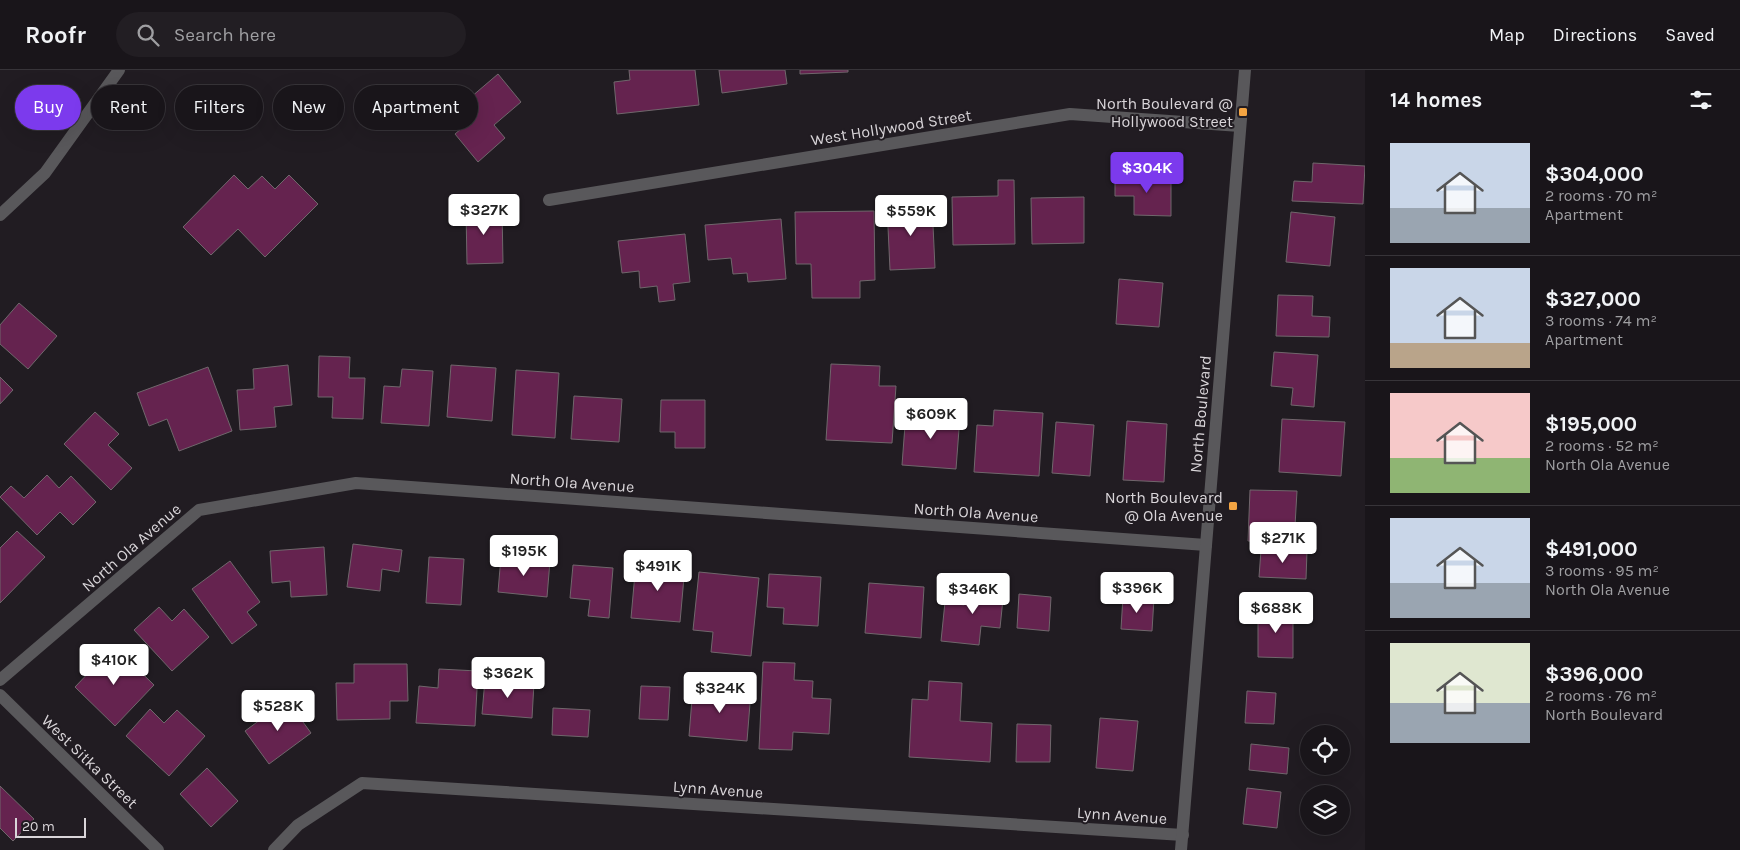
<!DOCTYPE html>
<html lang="en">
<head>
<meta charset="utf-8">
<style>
	body { margin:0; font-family:Karla,sans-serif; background:#221e23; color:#f1f3f6; height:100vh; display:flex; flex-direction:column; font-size:19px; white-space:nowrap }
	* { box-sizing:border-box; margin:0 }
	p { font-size:16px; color:#9f9fa2 }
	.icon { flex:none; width:28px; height:28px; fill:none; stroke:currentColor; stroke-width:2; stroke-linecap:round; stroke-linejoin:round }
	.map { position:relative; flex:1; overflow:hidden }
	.drawer { display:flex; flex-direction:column; background:#19151a; width:375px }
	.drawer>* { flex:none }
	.hud { position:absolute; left:15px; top:15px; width:475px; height:45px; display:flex; gap:10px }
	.buttons { position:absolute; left:1300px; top:655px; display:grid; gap:10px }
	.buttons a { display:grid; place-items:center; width:50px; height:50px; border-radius:50%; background:#19151a; box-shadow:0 5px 20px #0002,0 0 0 1px #373439; font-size:25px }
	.scale { position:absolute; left:15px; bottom:12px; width:71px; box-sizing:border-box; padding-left:5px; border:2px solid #d9d5d9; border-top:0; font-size:14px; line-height:18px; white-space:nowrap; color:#d9d5d9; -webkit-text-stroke:4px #211c22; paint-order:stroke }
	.price { position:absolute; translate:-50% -42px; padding:0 11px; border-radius:5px; background:#fff; color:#222; font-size:16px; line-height:32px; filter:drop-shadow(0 1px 2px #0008) }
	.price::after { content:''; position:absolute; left:50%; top:30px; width:15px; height:11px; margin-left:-8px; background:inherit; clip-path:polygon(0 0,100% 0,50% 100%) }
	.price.active { background:#7c3aed; color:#fff }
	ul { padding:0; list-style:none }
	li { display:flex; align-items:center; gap:15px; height:125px; padding:0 25px }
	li+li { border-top:1px solid #373439 }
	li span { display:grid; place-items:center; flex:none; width:140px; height:100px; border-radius:0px; color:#555 }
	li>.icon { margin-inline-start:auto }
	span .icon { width:60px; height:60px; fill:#fffc; stroke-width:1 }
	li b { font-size:21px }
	h2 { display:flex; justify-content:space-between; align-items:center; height:60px; padding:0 25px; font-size:21px }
	.pill { padding:0 18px; border-radius:22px; background:#19151a; box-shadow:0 5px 20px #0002,0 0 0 1px #373439; font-size:18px; line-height:45px }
	.pill.active { background:#7c3aed; color:#fff }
	header { display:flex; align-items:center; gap:30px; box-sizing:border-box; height:70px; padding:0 25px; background:#19151a; border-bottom:1px solid #373439 }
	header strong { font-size:24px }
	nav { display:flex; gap:28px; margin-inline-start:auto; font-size:18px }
	.search { width:350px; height:45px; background:#221e23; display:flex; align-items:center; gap:12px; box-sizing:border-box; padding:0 18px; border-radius:28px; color:#9f9fa2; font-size:19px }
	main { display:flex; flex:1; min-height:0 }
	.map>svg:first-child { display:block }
	.building { fill:#65234f; stroke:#70676c }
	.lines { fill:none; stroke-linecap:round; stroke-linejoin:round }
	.minor { stroke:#59585b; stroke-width:12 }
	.tertiary { stroke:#59585b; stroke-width:12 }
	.poi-dot { fill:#f3a442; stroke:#211c22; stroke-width:2 }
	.labels { text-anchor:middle; stroke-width:4; stroke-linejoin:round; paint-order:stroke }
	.poi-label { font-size:16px; fill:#d9d5d9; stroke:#211c22; text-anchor:end }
	.street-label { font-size:16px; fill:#d9d5d9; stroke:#211c22 }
</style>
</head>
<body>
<header>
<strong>Roofr</strong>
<div class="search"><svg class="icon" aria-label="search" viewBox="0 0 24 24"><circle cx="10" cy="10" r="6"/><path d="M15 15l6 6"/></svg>Search here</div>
<nav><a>Map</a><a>Directions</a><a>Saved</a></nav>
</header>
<main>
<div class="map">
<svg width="1365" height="780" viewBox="0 0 1365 780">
	<rect width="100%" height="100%" fill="#211c22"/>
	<g class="building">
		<path d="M629 0H695L699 35 617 44 614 12 630 10Z"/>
		<path d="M719 0H785L787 14 722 23Z"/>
		<path d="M800 0H848V2L800 4Z"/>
		<path d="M498 4 521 32 494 55 505 68 478 92 455 64 468 53 457 39Z"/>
		<path d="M1313 93 1365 96 1363 134 1292 131 1294 111 1312 112Z"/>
		<path d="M234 105 248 119 262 106 275 119 289 105 318 134 265 187 238 159 211 185 183 157Z"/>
		<path d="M1115 106 1171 107V146L1134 145V126H1115Z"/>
		<path d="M998 110H1014L1015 174 953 175 952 127 998 126Z"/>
		<path d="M1084 127V173L1032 174 1031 128Z"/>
		<path d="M932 134 935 198 890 200 887 136Z"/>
		<path d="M502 139 503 193 467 194 466 140Z"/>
		<path d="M874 141 875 210 860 211V228H812L811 194H796L795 142Z"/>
		<path d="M1291 142 1335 147 1330 196 1286 192Z"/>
		<path d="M781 149 786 209 748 212 747 203 733 204 731 188 708 190 705 155Z"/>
		<path d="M685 164 690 212 673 214 675 230 659 232 657 216 640 218 639 201 622 203 618 171Z"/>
		<path d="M1119 209 1163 213 1159 257 1116 254Z"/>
		<path d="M1278 225 1313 226 1312 246 1330 247 1329 267 1276 266Z"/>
		<path d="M19 233 57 266 28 299 0 274V255Z"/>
		<path d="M1274 282 1318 285 1314 337 1291 335 1293 318 1271 316Z"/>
		<path d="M319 286 350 287 349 308H365L363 349 332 348 333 327H318Z"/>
		<path d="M831 294 880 296 879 316H896L892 373 826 370Z"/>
		<path d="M288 295 292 335 274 337 276 357 240 360 237 320 254 319 253 299Z"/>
		<path d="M451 295 496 298 492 351 447 347Z"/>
		<path d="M208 297 232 361 179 381 167 349 149 356 137 323Z"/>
		<path d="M402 299 433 301 429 356 381 353 384 316 400 317Z"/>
		<path d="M516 300 559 303 555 368 512 365Z"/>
		<path d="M0 307 13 320 0 334Z"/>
		<path d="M574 326 622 329 619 372 571 369Z"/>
		<path d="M661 330H705V378H675V362H660Z"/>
		<path d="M994 340 1043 343 1039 406 974 402 977 355 993 356Z"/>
		<path d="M95 342 119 364 108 375 132 398 111 420 64 374Z"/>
		<path d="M906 342 960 346 956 399 902 395Z"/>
		<path d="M1282 349 1345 352 1341 406 1279 402Z"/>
		<path d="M1127 351 1167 354 1164 412 1123 410Z"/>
		<path d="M1056 352 1094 355 1090 406 1052 403Z"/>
		<path d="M47 405 59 418 71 406 96 432 73 455 60 442 37 465 0 427 11 416 24 428Z"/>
		<path d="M1250 420 1297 421 1295 456 1280 455 1279 472 1248 471Z"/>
		<path d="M17 461 45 487 0 533V478Z"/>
		<path d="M353 474 402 480 399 502 382 499 380 521 347 517Z"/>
		<path d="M324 477 327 525 291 527 290 511 272 513 270 481Z"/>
		<path d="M1261 480 1307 481 1306 509 1259 507Z"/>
		<path d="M501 486 550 491 547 527 498 522Z"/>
		<path d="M429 487 464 489 461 535 426 533Z"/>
		<path d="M230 491 260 532 247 542 257 555 232 574 192 519Z"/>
		<path d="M636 492 685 496 680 552 631 548Z"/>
		<path d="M573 495 613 498 609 548 588 546 590 530 570 528Z"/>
		<path d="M699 502 759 508 751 586 711 582 713 562 693 560Z"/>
		<path d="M769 504 821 507 818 556 783 554 784 538 767 537Z"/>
		<path d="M869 513 924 517 921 568 865 563Z"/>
		<path d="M966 516 1004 519 1000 558 981 556 979 575 941 571 945 532 964 535Z"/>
		<path d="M1019 524 1051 527 1049 561 1017 558Z"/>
		<path d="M1123 526 1154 528 1152 561 1121 559Z"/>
		<path d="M159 537 172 551 184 539 209 567 172 601 134 560Z"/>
		<path d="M1258 541H1293V588L1258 587Z"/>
		<path d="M114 576 154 615 115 656 75 617Z"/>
		<path d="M763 592 795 593 794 610 813 611 812 628 831 629 829 664 793 662 792 680 759 679Z"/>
		<path d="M354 594H407L408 631H390V649L337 650 336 613H354Z"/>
		<path d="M439 599 478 601 475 656 416 653 419 616 438 618Z"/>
		<path d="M485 609 534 613 532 648 482 644Z"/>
		<path d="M929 611 962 613 960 651 992 653 990 692 909 687 912 629 928 630Z"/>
		<path d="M641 616 670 617 668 650 639 649Z"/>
		<path d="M693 617 751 621 747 671 689 666Z"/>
		<path d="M1247 621 1276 623 1274 654 1245 653Z"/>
		<path d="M287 630 311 663 269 694 245 661Z"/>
		<path d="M553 638 590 640 588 667 552 665Z"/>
		<path d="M150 639 164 653 177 640 205 666 169 706 126 666Z"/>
		<path d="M1100 648 1138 651 1133 701 1096 698Z"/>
		<path d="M1017 654 1051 655 1050 692H1016Z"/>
		<path d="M1251 674 1289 678 1287 704 1249 700Z"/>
		<path d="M207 698 238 731 211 757 180 724Z"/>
		<path d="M0 716 34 749 13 771 0 758Z"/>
		<path d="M1247 718 1281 722 1277 758 1243 754Z"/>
	</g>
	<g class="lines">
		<g class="minor">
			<path d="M549 130 1070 44 1240 56"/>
			<path d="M0 145 45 103 119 0"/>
			<path d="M0 610 199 440 356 413 1206 475"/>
			<path d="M0 625 158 780"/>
			<path d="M274 780 298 755 362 713 1183 765"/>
		</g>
		<path class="tertiary" d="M1181 780 1245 0"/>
	</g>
	<g class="poi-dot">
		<rect x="1238" y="37" width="10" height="10" rx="2.5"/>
		<rect x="1228" y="431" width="10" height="10" rx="2.5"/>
	</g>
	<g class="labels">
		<g class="poi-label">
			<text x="1233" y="39">North Boulevard @<tspan x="1233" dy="18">Hollywood Street</tspan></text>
			<text x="1223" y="433">North Boulevard<tspan x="1223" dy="18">@ Ola Avenue</tspan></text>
		</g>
		<g class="street-label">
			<text transform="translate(891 57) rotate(-9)" y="6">West Hollywood Street</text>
			<text transform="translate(1200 344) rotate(-85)" y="6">North Boulevard</text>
			<text transform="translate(572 412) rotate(4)" y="6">North Ola Avenue</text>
			<text transform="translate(976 442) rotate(4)" y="6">North Ola Avenue</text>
			<text transform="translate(131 477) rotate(-41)" y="6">North Ola Avenue</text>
			<text transform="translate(90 691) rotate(44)" y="6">West Sitka Street</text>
			<text transform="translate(718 719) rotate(4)" y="6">Lynn Avenue</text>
			<text transform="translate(1122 745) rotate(4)" y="6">Lynn Avenue</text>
		</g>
	</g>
</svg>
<div class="buttons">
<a><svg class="icon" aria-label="locate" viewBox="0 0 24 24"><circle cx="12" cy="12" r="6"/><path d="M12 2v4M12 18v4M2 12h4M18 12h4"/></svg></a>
<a><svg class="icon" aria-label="layers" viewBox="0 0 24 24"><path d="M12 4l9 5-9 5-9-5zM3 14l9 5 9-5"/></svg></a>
</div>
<div class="scale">20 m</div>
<b class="price active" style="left:1147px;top:124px">$304K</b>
<b class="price" style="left:484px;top:166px">$327K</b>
<b class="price" style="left:911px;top:167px">$559K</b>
<b class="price" style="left:931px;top:370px">$609K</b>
<b class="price" style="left:1283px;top:494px">$271K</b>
<b class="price" style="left:524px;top:507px">$195K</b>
<b class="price" style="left:658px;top:522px">$491K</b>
<b class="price" style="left:1137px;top:544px">$396K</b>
<b class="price" style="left:973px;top:545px">$346K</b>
<b class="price" style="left:1276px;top:564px">$688K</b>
<b class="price" style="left:114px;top:616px">$410K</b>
<b class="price" style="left:508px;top:629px">$362K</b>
<b class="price" style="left:720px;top:644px">$324K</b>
<b class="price" style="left:278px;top:662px">$528K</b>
<div class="hud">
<a class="pill active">Buy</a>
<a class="pill">Rent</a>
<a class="pill">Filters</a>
<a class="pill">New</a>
<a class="pill">Apartment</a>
</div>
</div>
<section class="drawer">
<h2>14 homes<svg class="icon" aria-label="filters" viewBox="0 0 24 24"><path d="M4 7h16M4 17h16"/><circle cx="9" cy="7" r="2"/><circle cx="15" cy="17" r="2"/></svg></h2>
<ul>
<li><span style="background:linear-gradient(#c9d6e8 65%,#9aa5b1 0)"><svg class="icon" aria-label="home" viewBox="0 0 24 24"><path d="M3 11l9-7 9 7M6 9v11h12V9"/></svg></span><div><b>$304,000</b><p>2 rooms · 70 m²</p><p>Apartment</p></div></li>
<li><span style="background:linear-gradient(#c9d6e8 75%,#b9a48a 0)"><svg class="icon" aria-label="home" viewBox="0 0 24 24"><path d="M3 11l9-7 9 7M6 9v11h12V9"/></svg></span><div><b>$327,000</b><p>3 rooms · 74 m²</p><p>Apartment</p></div></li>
<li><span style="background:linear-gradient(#f6c9c9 65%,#8fb573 0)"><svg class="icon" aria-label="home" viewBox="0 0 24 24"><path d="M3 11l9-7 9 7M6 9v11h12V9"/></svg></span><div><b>$195,000</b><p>2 rooms · 52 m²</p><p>North Ola Avenue</p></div></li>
<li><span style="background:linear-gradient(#c9d6e8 65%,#9aa5b1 0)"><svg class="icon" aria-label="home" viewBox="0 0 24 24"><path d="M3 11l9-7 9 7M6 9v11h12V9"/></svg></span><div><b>$491,000</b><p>3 rooms · 95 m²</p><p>North Ola Avenue</p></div></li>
<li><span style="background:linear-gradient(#dfe7d0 60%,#9aa5b1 0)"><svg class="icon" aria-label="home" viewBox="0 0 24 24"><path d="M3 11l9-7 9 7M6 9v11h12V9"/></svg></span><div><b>$396,000</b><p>2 rooms · 76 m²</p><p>North Boulevard</p></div></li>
</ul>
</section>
</main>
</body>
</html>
